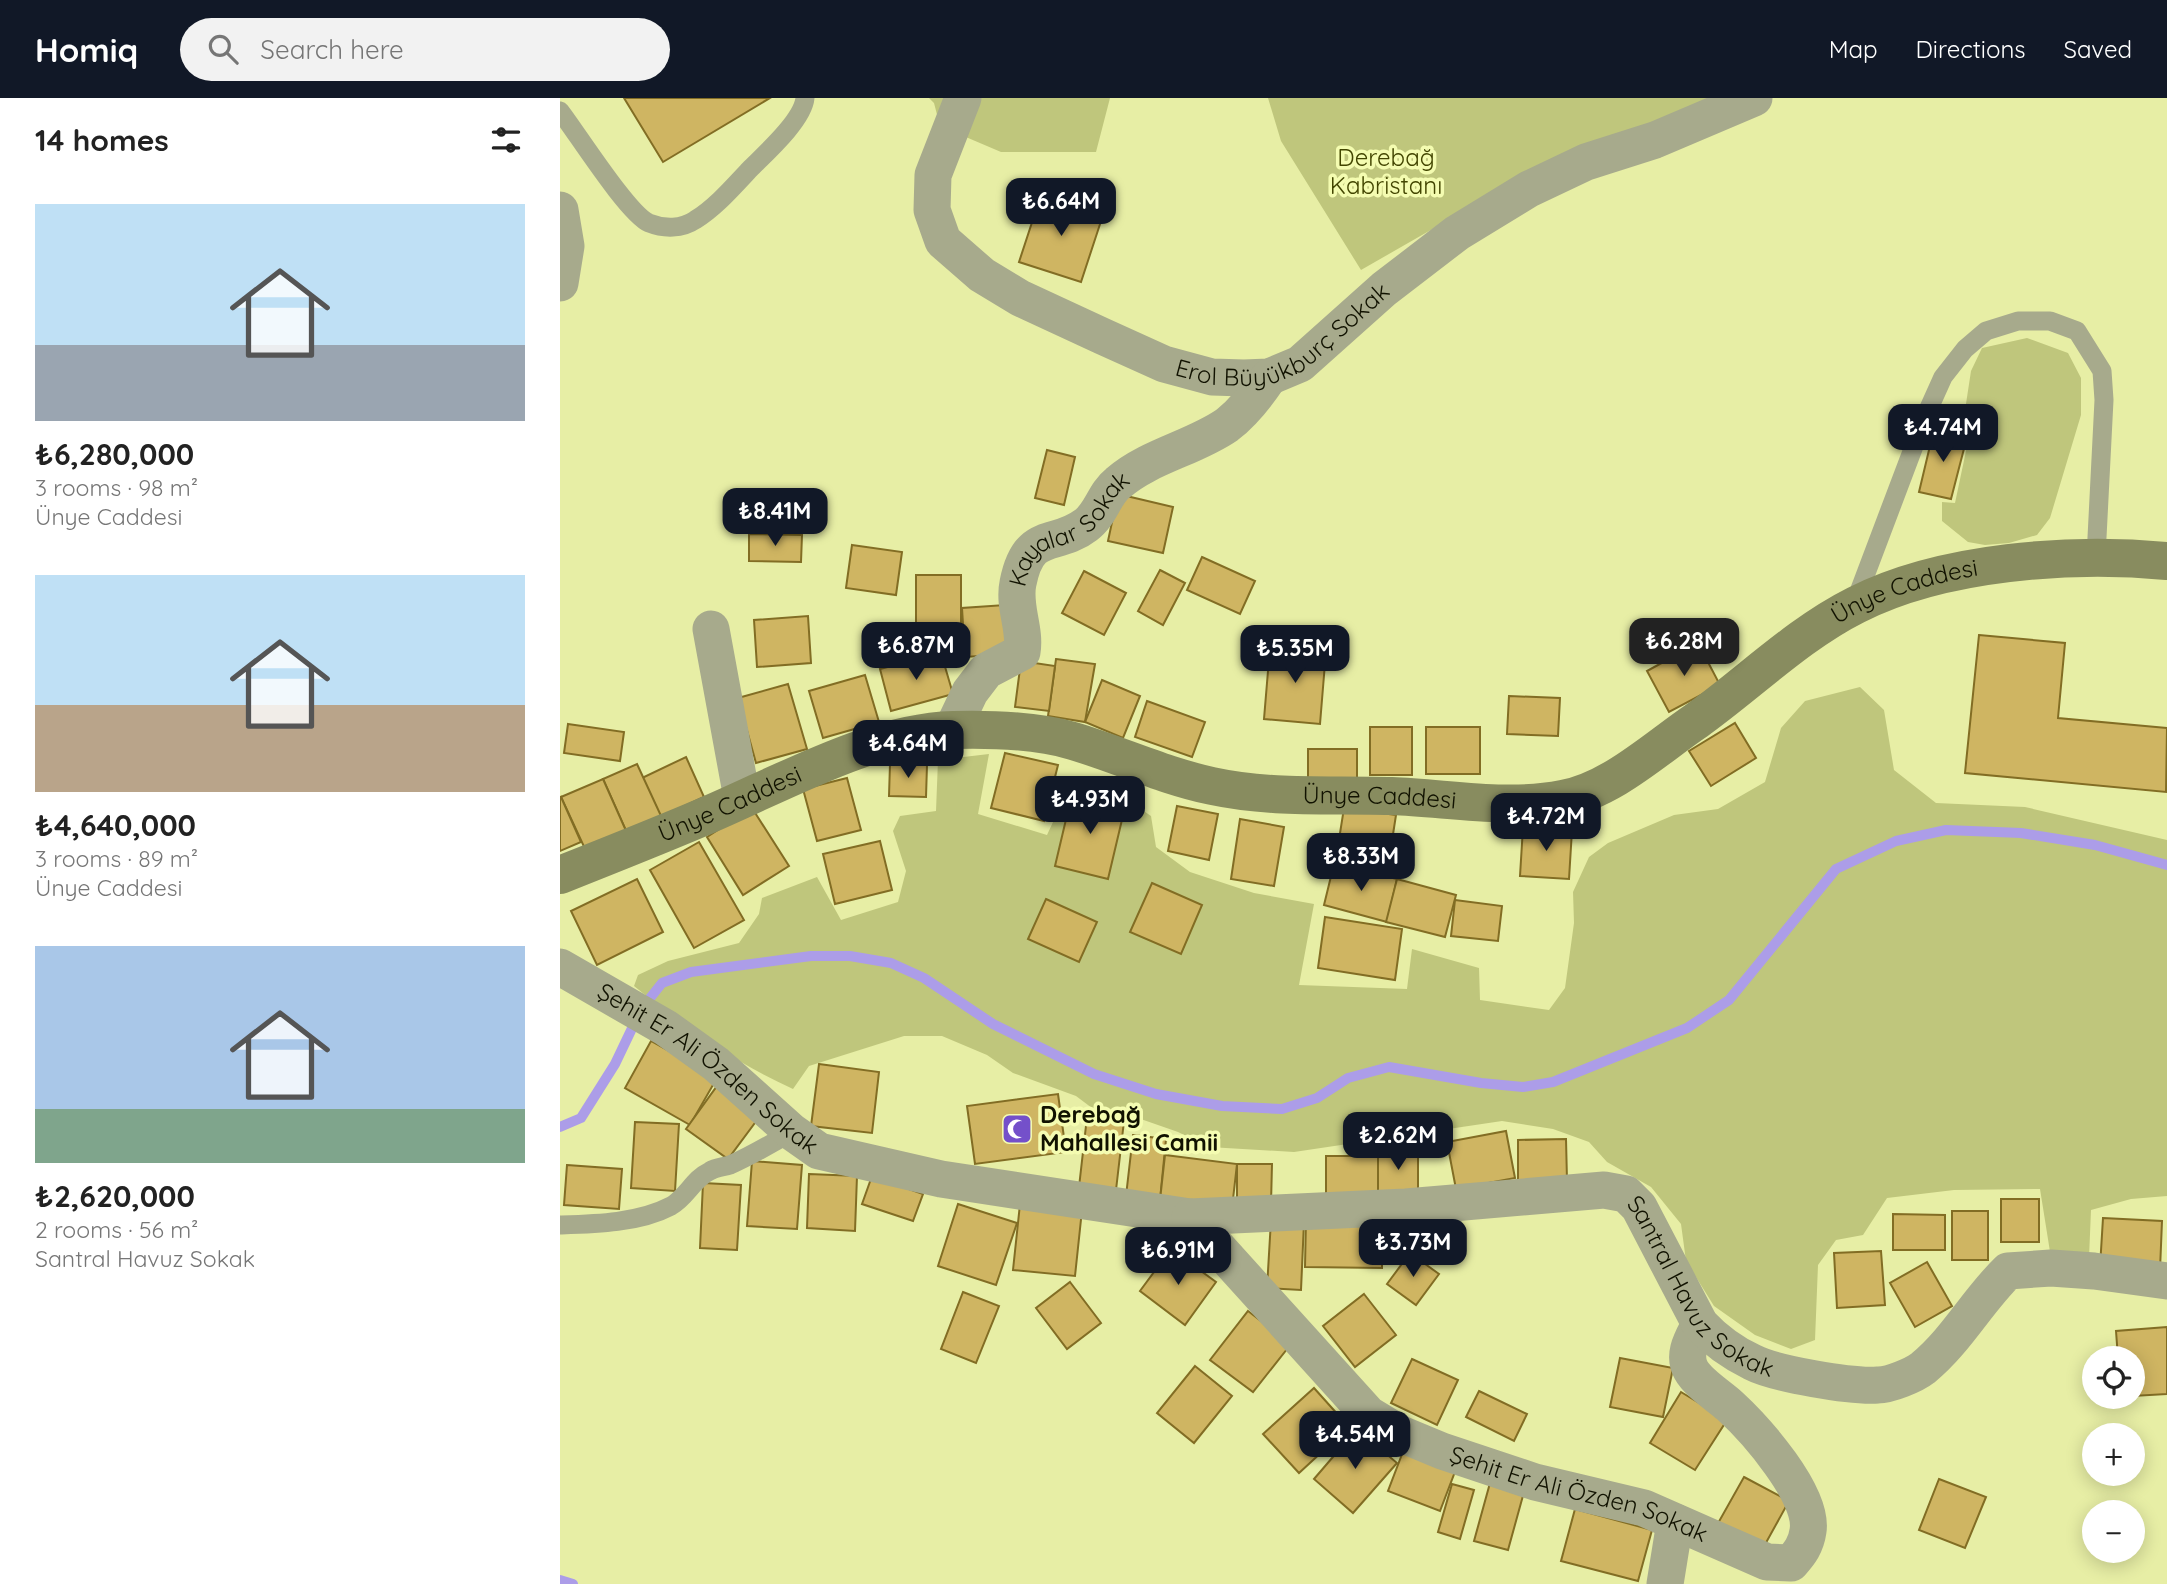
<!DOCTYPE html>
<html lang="en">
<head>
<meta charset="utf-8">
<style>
	body { margin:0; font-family:Quicksand,sans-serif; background:#f2f2f2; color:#222; height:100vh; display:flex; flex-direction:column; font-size:26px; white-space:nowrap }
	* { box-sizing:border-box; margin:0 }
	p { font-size:23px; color:#767676 }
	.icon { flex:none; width:38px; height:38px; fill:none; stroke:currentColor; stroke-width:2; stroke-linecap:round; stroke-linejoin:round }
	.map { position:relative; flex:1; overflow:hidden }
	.sheet { display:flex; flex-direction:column; background:#fff; width:560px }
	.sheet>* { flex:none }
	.buttons { position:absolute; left:1522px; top:1248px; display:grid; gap:14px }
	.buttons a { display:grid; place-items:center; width:63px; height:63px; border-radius:50%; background:#fff; box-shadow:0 4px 18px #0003; font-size:35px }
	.price { position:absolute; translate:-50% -60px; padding:0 16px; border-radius:14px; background:#111827; color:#fff; font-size:23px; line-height:46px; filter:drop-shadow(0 2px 4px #0008) }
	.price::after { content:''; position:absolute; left:50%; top:42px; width:21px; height:16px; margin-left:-10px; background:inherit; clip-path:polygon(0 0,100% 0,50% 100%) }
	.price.on { background:#222; color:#fff }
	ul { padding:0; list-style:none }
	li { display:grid; align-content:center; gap:14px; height:371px; padding:0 35px }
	li span { display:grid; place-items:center; height:217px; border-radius:0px; color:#555 }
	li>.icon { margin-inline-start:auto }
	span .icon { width:126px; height:126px; fill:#fffc; stroke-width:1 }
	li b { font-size:30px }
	h2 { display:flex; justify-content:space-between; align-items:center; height:84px; padding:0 35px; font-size:30px }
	header { display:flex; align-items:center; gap:42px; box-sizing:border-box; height:98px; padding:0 35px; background:#111827; color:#fff }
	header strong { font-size:33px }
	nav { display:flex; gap:38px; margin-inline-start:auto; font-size:24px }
	.search { width:490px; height:63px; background:#f2f2f2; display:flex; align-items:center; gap:18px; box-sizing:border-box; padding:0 24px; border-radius:38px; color:#767676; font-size:26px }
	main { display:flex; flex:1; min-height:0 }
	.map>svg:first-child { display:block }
	.green { fill:#bfc67c }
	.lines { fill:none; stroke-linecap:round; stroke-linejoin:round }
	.stream { stroke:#ac9de8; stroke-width:10 }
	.building { fill:#cfb562; stroke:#826d24; stroke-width:2 }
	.lane { stroke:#a7aa8c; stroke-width:19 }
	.street { stroke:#a7aa8c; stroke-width:37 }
	.secondary { stroke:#888c5f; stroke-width:38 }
	.labels { text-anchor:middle; stroke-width:7; stroke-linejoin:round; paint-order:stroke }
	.park-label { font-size:24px; fill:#424501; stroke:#f4fcb1 }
	.street-label { font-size:24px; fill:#111200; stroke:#f4fcb1 }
	.poi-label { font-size:24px; font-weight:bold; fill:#111200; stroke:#f4fcb1; text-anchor:start }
</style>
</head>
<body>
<header>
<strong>Homiq</strong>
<div class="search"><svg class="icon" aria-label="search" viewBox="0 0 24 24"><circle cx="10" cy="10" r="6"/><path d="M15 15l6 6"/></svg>Search here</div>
<nav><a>Map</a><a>Directions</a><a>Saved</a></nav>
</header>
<main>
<section class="sheet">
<h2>14 homes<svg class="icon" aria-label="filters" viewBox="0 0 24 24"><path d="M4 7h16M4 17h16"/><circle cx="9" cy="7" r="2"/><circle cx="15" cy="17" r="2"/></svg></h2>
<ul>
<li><span style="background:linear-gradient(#bfe0f5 65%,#9aa5b1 0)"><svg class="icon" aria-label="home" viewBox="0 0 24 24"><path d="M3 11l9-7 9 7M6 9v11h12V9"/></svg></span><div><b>₺6,280,000</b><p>3 rooms · 98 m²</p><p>Ünye Caddesi</p></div></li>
<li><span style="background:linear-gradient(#bfe0f5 60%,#b9a48a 0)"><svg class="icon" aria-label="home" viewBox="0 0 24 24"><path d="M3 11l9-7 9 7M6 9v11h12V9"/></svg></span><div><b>₺4,640,000</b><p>3 rooms · 89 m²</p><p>Ünye Caddesi</p></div></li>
<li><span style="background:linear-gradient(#a9c7e8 75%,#7fa58c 0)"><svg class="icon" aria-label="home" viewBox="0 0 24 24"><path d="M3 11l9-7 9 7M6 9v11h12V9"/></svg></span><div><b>₺2,620,000</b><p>2 rooms · 56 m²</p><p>Santral Havuz Sokak</p></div></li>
</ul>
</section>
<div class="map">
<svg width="1607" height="1486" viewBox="0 0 1607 1486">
	<rect width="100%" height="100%" fill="#e7eea5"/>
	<g class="green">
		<path d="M369 0H550L536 54H441L380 28 374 5Z"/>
		<path d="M708 0H1176L883 125 801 172 721 43Z"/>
		<path d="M1467 240 1508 255 1521 280V317L1490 420 1477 437 1449 445 1425 447 1408 444 1382 423V404L1395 405 1410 334 1402 332 1411 273 1422 250Z"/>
		<path d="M1300 589 1324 612 1334 672 1376 705 1465 709 1607 742V1098L1571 1101 1531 1112 1529 1160H1491L1480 1091 1394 1092 1327 1100 1303 1137 1276 1142 1258 1167 1255 1242 1231 1251 1195 1237 1154 1208 1126 1163 1121 1126 1091 1089 1047 1064 1029 1044 993 1031 942 1023 734 1054 649 1049 618 1034 575 1019 532 1010 516 998 453 975 427 957 382 938H344L249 968 233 991C175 965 123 928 74 888L78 877 108 863 179 845 199 816 202 800 257 779 281 822 338 804 346 773 333 733 340 718 376 713 378 662 429 656 418 716 487 737 512 683 575 707 591 718 596 749 630 774 694 795 754 806 739 887 847 891 852 851 919 870 920 902 989 912 1005 890 1014 825 1013 794 1029 759 1048 745 1114 717 1158 711 1205 684 1221 630 1245 603Z"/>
	</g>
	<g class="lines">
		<g class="stream">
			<path d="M83 909 102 885 131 874 251 858H290L331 865 364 880 433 926 534 976 596 996 662 1008 722 1011 757 1000 788 980 829 969 921 985 963 989 993 984 1127 930 1169 902 1276 771 1336 743 1386 732 1461 735 1535 747 1607 767"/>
			<path d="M0 1029 21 1020 55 966 76 922"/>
			<path d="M0 1482 13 1486"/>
		</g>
	</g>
	<g class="building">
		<path d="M64 0H210L103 64Z"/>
		<path d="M481 97 543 117 521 184 459 164Z"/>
		<path d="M1374 331 1407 339 1391 401 1359 394Z"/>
		<path d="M487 352 515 359 504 407 475 400Z"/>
		<path d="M558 396 613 409 603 455 548 443Z"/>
		<path d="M189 436 242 437 241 464 189 463Z"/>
		<path d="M292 447 342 454 336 497 286 490Z"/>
		<path d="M642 459 695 483 680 516 627 492Z"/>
		<path d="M600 472 625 485 603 527 578 513Z"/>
		<path d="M524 473 566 495 544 537 502 515Z"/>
		<rect x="356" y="477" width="45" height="49"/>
		<path d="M445 507 449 556 405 559 402 510Z"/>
		<path d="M248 518 251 565 197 569 194 522Z"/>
		<path d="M1419 537 1505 545 1498 620 1607 630 1606 694 1405 675Z"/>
		<path d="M1138 545 1160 587 1109 614 1087 573Z"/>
		<path d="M710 549 766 553 760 626 704 621Z"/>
		<path d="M381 555 393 596 331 613 320 571Z"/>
		<path d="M496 561 535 566 525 624 488 618Z"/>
		<path d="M461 563 495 568 489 613 455 609Z"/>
		<path d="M305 577 319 624 263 640 249 593Z"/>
		<path d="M542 582 580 598 563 640 525 624Z"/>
		<path d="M228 586 247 651 196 665 178 600Z"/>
		<path d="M949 598 1000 600 998 638 947 636Z"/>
		<path d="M587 603 645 624 632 659 575 639Z"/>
		<path d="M1175 625 1196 660 1151 688 1129 653Z"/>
		<path d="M8 626 64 634 60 663 4 655Z"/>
		<rect x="810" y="629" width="42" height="48"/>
		<rect x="866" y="629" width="54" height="47"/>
		<rect x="748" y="651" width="49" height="31"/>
		<path d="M445 655 498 667 484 723 431 710Z"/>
		<path d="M126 659 144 699 101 719 82 680Z"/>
		<path d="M77 666 102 720 67 735 43 681Z"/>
		<path d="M330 666 367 667 366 699 329 698Z"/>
		<path d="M287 680 301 732 257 743 243 691Z"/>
		<path d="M43 681 67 735 26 753 1 699Z"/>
		<path d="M512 696 565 709 548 781 495 768Z"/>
		<path d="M1 699 21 744 0 753V700Z"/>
		<path d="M617 708 658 716 649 762 608 753Z"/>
		<path d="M192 710 229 768 183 797 147 739Z"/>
		<path d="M784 710 836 717 829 762 777 754Z"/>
		<path d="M680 721 724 729 714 788 671 781Z"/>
		<path d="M963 729 1012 732 1009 781 960 778Z"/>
		<path d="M320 743 332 792 275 806 263 756Z"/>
		<path d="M139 744 184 822 134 850 90 772Z"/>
		<path d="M774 766 837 781 827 824 764 807Z"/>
		<path d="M77 781 103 834 37 867 11 813Z"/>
		<path d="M837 781 896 797 885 839 826 824Z"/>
		<path d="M592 785 642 807 621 856 570 834Z"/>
		<path d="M486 801 537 824 519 864 468 841Z"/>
		<path d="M895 802 942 808 938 843 891 838Z"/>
		<path d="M765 819 842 831 835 882 758 870Z"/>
		<path d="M91 943 157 980 130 1027 65 990Z"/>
		<path d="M259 966 319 974 312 1035 251 1028Z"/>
		<path d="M157 988 200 1018 168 1061 126 1031Z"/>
		<path d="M498 996 506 1054 415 1066 407 1008Z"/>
		<path d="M527 1019 564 1023 556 1092 519 1089Z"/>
		<path d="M75 1024 119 1026 115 1093 71 1090Z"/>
		<path d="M946 1033 955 1080 896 1091 887 1044Z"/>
		<path d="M573 1037 606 1041 600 1102 566 1098Z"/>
		<path d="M1006 1041 1007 1082H958V1042Z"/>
		<rect x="818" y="1050" width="40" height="47"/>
		<path d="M605 1057 677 1066 672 1110 600 1102Z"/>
		<rect x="766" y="1058" width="52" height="39"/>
		<path d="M192 1063 242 1067 237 1131 187 1128Z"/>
		<path d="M677 1066H712L711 1106H677Z"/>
		<path d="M7 1067 62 1071 59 1111 4 1107Z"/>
		<path d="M249 1076 297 1078 295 1133 247 1130Z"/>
		<path d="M312 1078 363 1096 353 1123 302 1106Z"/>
		<path d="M143 1085 181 1087 177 1152 140 1150Z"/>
		<rect x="1441" y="1101" width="38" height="43"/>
		<path d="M398 1106 457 1125 436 1187 378 1168Z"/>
		<path d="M460 1106 522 1112 515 1178 453 1172Z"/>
		<rect x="1392" y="1113" width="36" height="49"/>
		<path d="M1333 1116 1385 1117V1152H1333Z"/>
		<path d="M1543 1120 1602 1123 1600 1172 1540 1169Z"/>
		<path d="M746 1121 822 1122V1170L745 1169Z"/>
		<path d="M711 1122 744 1124 741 1192 707 1190Z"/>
		<path d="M611 1151 656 1184 625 1227 580 1193Z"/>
		<path d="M1321 1153 1325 1207 1277 1210 1274 1155Z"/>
		<path d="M850 1155 879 1176 856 1207 827 1186Z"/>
		<path d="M1367 1164 1392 1208 1355 1229 1330 1185Z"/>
		<path d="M510 1184 541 1225 507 1251 476 1210Z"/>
		<path d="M403 1194 439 1208 416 1265 381 1251Z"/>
		<path d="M804 1196 836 1237 795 1269 763 1228Z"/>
		<path d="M688 1213 731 1246 693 1294 650 1262Z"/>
		<path d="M1607 1229V1296L1573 1298V1260H1558L1556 1233Z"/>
		<path d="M1060 1260 1113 1270 1103 1319 1050 1309Z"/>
		<path d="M852 1261 898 1282 877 1327 831 1305Z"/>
		<path d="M635 1268 672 1298 634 1345 597 1315Z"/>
		<path d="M754 1290 789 1329 739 1375 703 1336Z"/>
		<path d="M919 1293 967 1316 954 1343 906 1319Z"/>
		<path d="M1121 1294 1167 1322 1135 1372 1090 1345Z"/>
		<path d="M797 1331 837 1365 793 1415 754 1381Z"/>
		<path d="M844 1351 896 1371 880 1413 828 1393Z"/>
		<path d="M1184 1379 1229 1403 1202 1452 1157 1427Z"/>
		<path d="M1379 1381 1426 1399 1405 1450 1359 1432Z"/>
		<path d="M930 1385 964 1394 948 1452 914 1443Z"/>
		<path d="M892 1386 914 1392 900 1441 878 1434Z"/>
		<path d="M1015 1411 1092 1432 1078 1483 1001 1463Z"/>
	</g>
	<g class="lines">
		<g class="lane">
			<path d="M0 13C17 35 68 116 89 125 104 131 122 131 135 122 155 110 174 88 190 71 206 55 243 22 245 0"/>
			<path d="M1294 507 1365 319 1383 279 1405 251 1426 233 1458 223H1490L1517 233 1542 273 1544 302 1536 459"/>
			<path d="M0 1127C35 1126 79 1125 111 1108 127 1099 133 1081 150 1073 156 1069 164 1069 170 1067 191 1058 212 1045 232 1034"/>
		</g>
		<g class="street">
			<path id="s1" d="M403 0 373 77 372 112 383 143 422 177 460 200 542 238 604 266 652 279 684 280 709 279 740 266 824 191 897 135 969 91 1026 64 1095 42 1194 0"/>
			<path d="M0 112 6 148 0 185"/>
			<path d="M151 531 182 700"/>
			<path id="s2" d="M392 632 410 594 426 573 462 554C466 531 453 509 458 485 469 430 495 451 526 427 541 416 544 396 558 385 589 358 634 350 667 327 685 313 697 297 709 279"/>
			<path id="s3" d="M0 869 106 930 156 966 232 1034 259 1053 381 1081 630 1119 808 1316 841 1336 882 1353 975 1384 1084 1410 1207 1464 1231 1465C1240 1455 1246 1447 1248 1433 1254 1397 1195 1331 1170 1308 1159 1298 1138 1285 1131 1272 1122 1256 1133 1240 1140 1226"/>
			<path id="s4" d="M630 1119 846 1109 1044 1092 1066 1096 1079 1109 1140 1226C1154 1241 1173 1255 1192 1264 1215 1276 1292 1289 1318 1287 1330 1287 1354 1277 1363 1270 1397 1242 1417 1203 1448 1173L1491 1170 1534 1173 1607 1183"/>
			<path d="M1105 1486 1115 1424"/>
		</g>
		<path class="secondary" id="s5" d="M0 777C48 758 96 739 143 719 219 687 311 634 393 632 432 631 476 632 513 643 560 657 604 678 652 688 712 701 771 696 832 698 887 700 948 712 1003 701 1052 692 1096 650 1136 623 1189 585 1238 536 1296 507 1382 463 1512 454 1607 463"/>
	</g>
	<defs>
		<g id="mosque-square" transform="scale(1.575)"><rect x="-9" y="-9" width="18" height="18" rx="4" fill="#7450ca" stroke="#f4fcb1"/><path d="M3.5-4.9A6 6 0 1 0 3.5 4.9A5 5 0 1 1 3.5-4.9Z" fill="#fff"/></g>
	</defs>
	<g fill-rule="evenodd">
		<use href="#mosque-square" x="457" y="1031"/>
	</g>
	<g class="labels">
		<g class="park-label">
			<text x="826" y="68">Derebağ<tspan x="826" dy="28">Kabristanı</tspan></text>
		</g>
		<g class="street-label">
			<text dy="8" stroke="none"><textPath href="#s1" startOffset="539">Erol Büyükburç Sokak</textPath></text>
			<text dy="8" stroke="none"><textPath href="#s2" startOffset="257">Kayalar Sokak</textPath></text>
			<text dy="8" stroke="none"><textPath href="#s5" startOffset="1444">Ünye Caddesi</textPath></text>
			<text dy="8" stroke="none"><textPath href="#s5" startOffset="856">Ünye Caddesi</textPath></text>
			<text dy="8" stroke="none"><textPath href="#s5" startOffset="184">Ünye Caddesi</textPath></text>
			<text dy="8" stroke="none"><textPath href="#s3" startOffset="180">Şehit Er Ali Özden Sokak</textPath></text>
			<text dy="8" stroke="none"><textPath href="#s4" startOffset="560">Santral Havuz Sokak</textPath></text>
			<text dy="8" stroke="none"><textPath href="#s3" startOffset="1188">Şehit Er Ali Özden Sokak</textPath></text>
		</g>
		<g class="poi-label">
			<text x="480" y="1025">Derebağ<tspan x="480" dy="28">Mahallesi Camii</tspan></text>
		</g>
	</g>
</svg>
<div class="buttons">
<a><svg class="icon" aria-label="locate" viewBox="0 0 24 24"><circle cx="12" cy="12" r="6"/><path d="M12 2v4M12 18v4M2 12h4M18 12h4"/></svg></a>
<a>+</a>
<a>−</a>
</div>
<b class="price" style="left:501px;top:140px">₺6.64M</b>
<b class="price" style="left:1383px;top:366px">₺4.74M</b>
<b class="price" style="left:215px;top:450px">₺8.41M</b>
<b class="price on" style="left:1124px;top:580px">₺6.28M</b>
<b class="price" style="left:356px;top:584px">₺6.87M</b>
<b class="price" style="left:735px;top:587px">₺5.35M</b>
<b class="price" style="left:348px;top:682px">₺4.64M</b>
<b class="price" style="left:530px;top:738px">₺4.93M</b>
<b class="price" style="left:986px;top:755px">₺4.72M</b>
<b class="price" style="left:801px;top:795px">₺8.33M</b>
<b class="price" style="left:838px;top:1074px">₺2.62M</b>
<b class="price" style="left:853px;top:1181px">₺3.73M</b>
<b class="price" style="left:618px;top:1189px">₺6.91M</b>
<b class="price" style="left:795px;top:1373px">₺4.54M</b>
</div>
</main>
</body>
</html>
